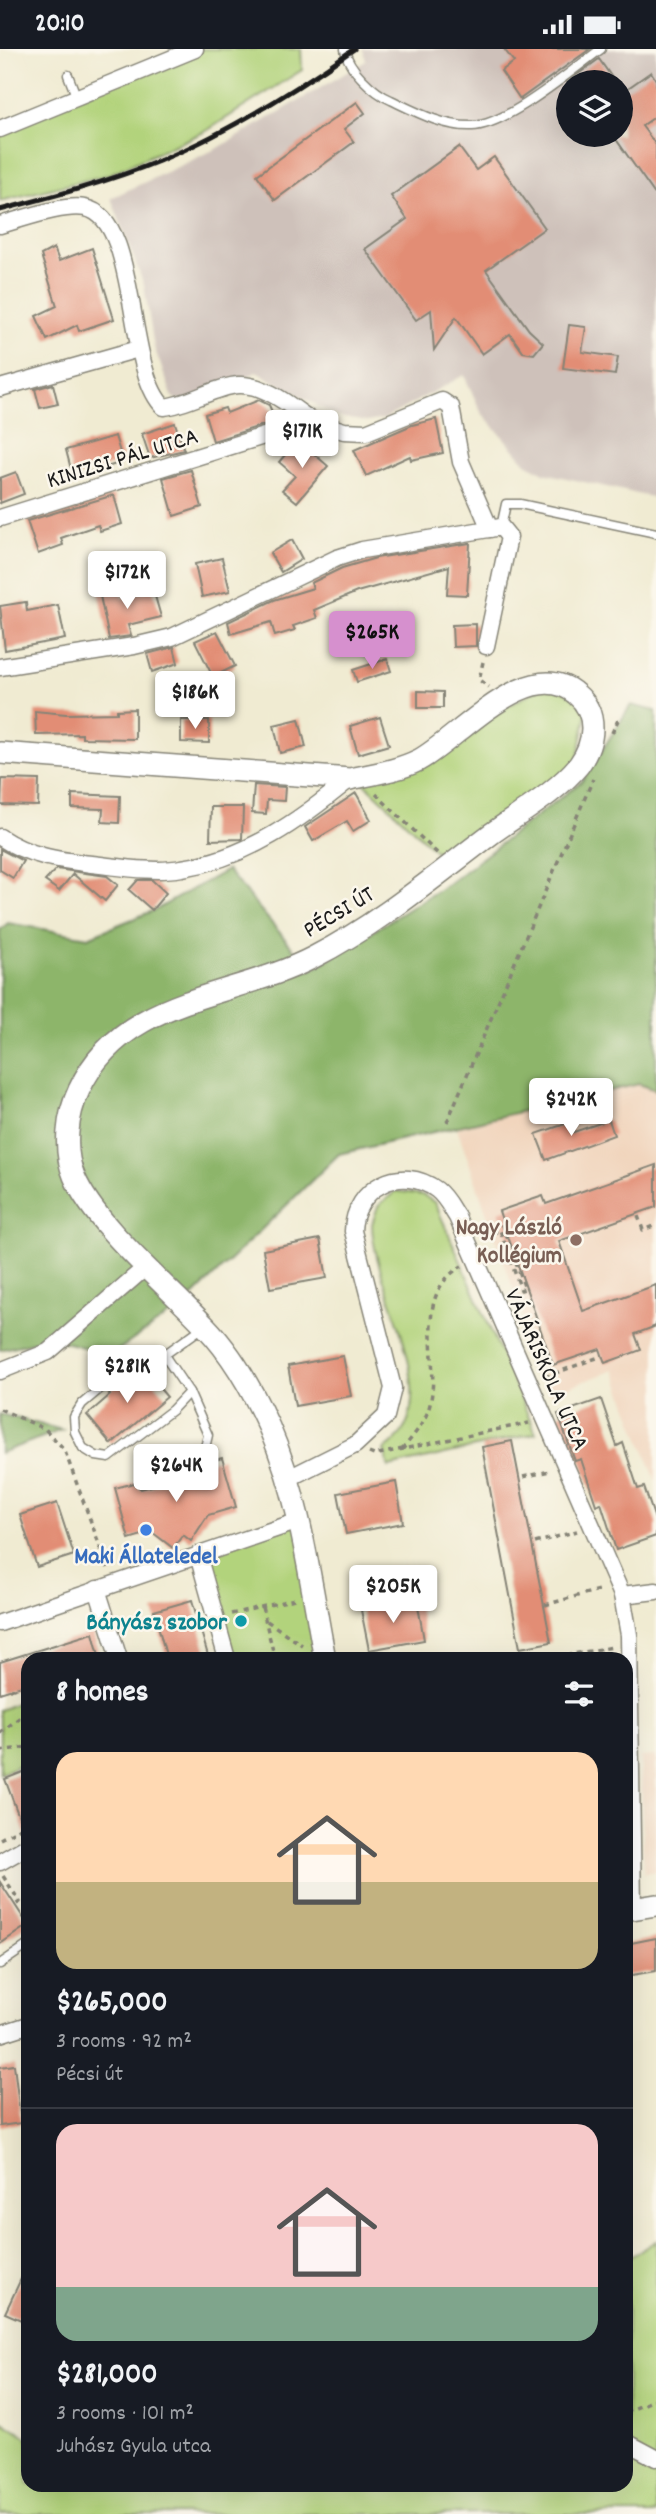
<!DOCTYPE html>
<html lang="en">
<head>
<meta charset="utf-8">
<style>
	body { margin:0; font-family:Dekko,sans-serif; background:#242831; color:#f1f3f6; height:100vh; display:flex; flex-direction:column; font-size:26px; white-space:nowrap }
	* { box-sizing:border-box; margin:0 }
	p { font-size:23px; color:#9ea1a6 }
	.icon { flex:none; width:38px; height:38px; fill:none; stroke:currentColor; stroke-width:2; stroke-linecap:round; stroke-linejoin:round }
	.map { position:relative; flex:1; overflow:hidden }
	.drawer { position:absolute; left:21px; top:1603px; width:612px; height:840px; display:flex; flex-direction:column; background:#171b24; border-radius:21px; box-shadow:0 7px 28px #0002 }
	.drawer>* { flex:none }
	.fabs { position:absolute; left:556px; top:21px; display:grid; gap:14px }
	.fabs a { display:grid; place-items:center; width:77px; height:77px; border-radius:50%; background:#171b24; box-shadow:0 7px 28px #0002; font-size:35px }
	.price { position:absolute; translate:-50% -60px; padding:0 16px; border-radius:7px; background:#fff; color:#222; font-size:23px; line-height:46px; filter:drop-shadow(0 2px 4px #0008) }
	.price::after { content:''; position:absolute; left:50%; top:42px; width:21px; height:16px; margin-left:-10px; background:inherit; clip-path:polygon(0 0,100% 0,50% 100%) }
	.price.on { background:#d690ce; color:#111 }
	ul { padding:0; list-style:none }
	li { display:grid; align-content:center; gap:14px; height:371px; padding:0 35px }
	li+li { border-top:2px solid #363941 }
	li span { display:grid; place-items:center; height:217px; border-radius:21px; color:#555 }
	li>.icon { margin-inline-start:auto }
	span .icon { width:126px; height:126px; fill:#fffc; stroke-width:1 }
	li b { font-size:30px }
	h2 { display:flex; justify-content:space-between; align-items:center; height:84px; padding:0 35px; font-size:30px }
	.status { display:flex; justify-content:space-between; align-items:center; height:49px; padding:0 35px; background:#171b24; direction:ltr }
	.status svg { height:19px; fill:currentColor }
	.map>svg:first-child { display:block }
	.built { fill:#f1d5bd }
	.industrial { fill:#cec1ba; fill-rule:evenodd }
	.green { fill:#b2d37b; stroke:#67784c; stroke-width:2 }
	.forest { fill:#8db56b; stroke:#546844; stroke-width:2 }
	.building { fill:#e28d75 }
	.lines { fill:none; stroke-linecap:round; stroke-linejoin:round }
	.lane-casing { stroke:#868477; stroke-width:11 }
	.street-casing { stroke:#868477; stroke-width:19 }
	.secondary-casing { stroke:#868477; stroke-width:24 }
	.path { stroke:#868477; stroke-width:3.5; stroke-dasharray:5 5; stroke-linecap:butt }
	.lane { stroke:#fff; stroke-width:8 }
	.street { stroke:#fff; stroke-width:16 }
	.secondary { stroke:#fff; stroke-width:21 }
	.rail { stroke:#1c1c1c; stroke-width:5 }
	.education-dot { fill:#8d6e63; stroke:#fbf7ec; stroke-width:2.5 }
	.shop-dot { fill:#3f7fe0; stroke:#fbf7ec; stroke-width:2.5 }
	.culture-dot { fill:#0f9aa8; stroke:#fbf7ec; stroke-width:2.5 }
	.labels { text-anchor:middle; stroke-width:5; stroke-linejoin:round; paint-order:stroke }
	.street-label { font-size:24px; fill:#1c1c1c; stroke:#fbf7ec }
	.education-label { font-size:24px; font-weight:bold; fill:#785e54; stroke:#fbf7ec; text-anchor:end }
	.shop-label { font-size:24px; font-weight:bold; fill:#366cbe; stroke:#fbf7ec }
	.culture-label { font-size:24px; font-weight:bold; fill:#0d838f; stroke:#fbf7ec; text-anchor:end }
</style>
</head>
<body>
<div class="status"><b>20:10</b><svg viewBox="0 0 49 12"><path d="M0 12V9h3v3zM5 12V6h3v6zM10 12V3h3v9zM15 12V0h3v12zM26 1h20v11H26zM47 4h2v5h-2z"/></svg></div>
<div class="map">
<svg width="656" height="2465" viewBox="0 0 656 2465">
	<rect width="100%" height="100%" fill="#fbf7ec"/>
	<filter id="ink" filterUnits="userSpaceOnUse"><feTurbulence type="fractalNoise" baseFrequency=".0143" numOctaves="2"/><feDisplacementMap in="SourceGraphic" scale="14" xChannelSelector="R" yChannelSelector="G"/><feConvolveMatrix kernelMatrix="1 2 1 2 8 2 1 2 1" color-interpolation-filters="sRGB"/></filter>
	<filter id="wash" filterUnits="userSpaceOnUse"><feTurbulence type="fractalNoise" baseFrequency=".00686" numOctaves="4" result="noise"/><feDisplacementMap in="SourceGraphic" scale="28" xChannelSelector="R" yChannelSelector="G"/><feGaussianBlur stdDeviation="1.57" result="paint"/><feColorMatrix in="noise" values="0 0 0 0 0 0 0 0 0 0 0 0 0 0 0 0 0 1.4 0 .05"/><feComposite in="paint" operator="in"/></filter>
	<g filter="url(#wash)">
		<rect width="100%" height="100%" fill="#f0ebd2"/>
		<g class="built">
			<path d="M639 1035 656 1041V1432L614 1321 550 1345 457 1079Z"/>
			<path d="M656 1707V1822L644 1824 641 1708Z"/>
		</g>
		<path class="industrial" d="M363 0H656V449L544 424 526 414 481 363 464 326 384 370 367 373 338 368 257 323 185 354 173 349 154 298 144 236 111 149 220 98 366 12ZM569 33H621V86H569Z"/>
		<g class="green">
			<path d="M195 0H301L302 21 206 82 107 126 0 152V80Z"/>
			<path d="M551 633 588 658 576 720 450 816 358 728 391 722Z"/>
			<path d="M396 1142 423 1146 435 1154 536 1384 389 1418 384 1401C454 1356 372 1239 372 1175L378 1157Z"/>
			<path d="M299 1472 325 1610H227L198 1506Z"/>
			<path d="M28 1649V1712L0 1725V1661Z"/>
			<path d="M656 2192V2465H0V2371L28 2389V2436H626L627 2210Z"/>
		</g>
		<g class="forest">
			<path d="M631 656 656 662V1041L639 1035 339 1105 184 1256 111 1306 50 1289 0 1301V881L8 874 88 888 155 861 227 821 311 921 448 835 582 732Z"/>
			<path d="M0 1365 62 1381 0 1404Z"/>
		</g>
		<g id="blocks">
			<g class="building">
				<path d="M504 0H590L520 50 501 22 514 13Z"/>
				<path d="M599 10 615 33H568L577 26Z"/>
				<path d="M651 23 656 31V67L642 77 656 96V147L613 86H621V44Z"/>
				<path d="M357 53 365 64 344 80 354 93 275 151 257 126Z"/>
				<path d="M459 98 476 121 494 108 545 179 486 221 529 281 543 294 534 305 523 303 510 285 482 305 456 268 434 301 431 261 416 271 365 200 407 170 391 147Z"/>
				<path d="M54 199 59 212 92 199 114 270 79 282 77 276 47 291 36 267 57 257 41 206Z"/>
				<path d="M569 276 586 278 582 303 618 308 615 326 563 319Z"/>
				<path d="M53 335 58 355 40 359 35 340Z"/>
				<path d="M259 351 269 356 276 372 213 392 205 365 225 359 227 364Z"/>
				<path d="M436 370 443 404 411 411 410 407 366 427 354 401 412 376Z"/>
				<path d="M175 374 184 401 150 409 142 385Z"/>
				<path d="M115 387 123 413 73 428 66 401Z"/>
				<path d="M298 391 328 417 297 453 282 441 295 427 279 413Z"/>
				<path d="M191 421 202 458 174 467 163 429Z"/>
				<path d="M16 423 24 445 0 454V429Z"/>
				<path d="M114 446 122 475 100 482 98 476 61 489 63 496 38 505 27 472Z"/>
				<path d="M292 491 302 510 281 523 270 504Z"/>
				<path d="M470 494 467 546 447 545 449 517 357 543 314 561 317 569 293 577 295 581 275 587 271 573 231 585 228 573 274 551 313 539 311 534 342 519 376 509Z"/>
				<path d="M222 509 230 542 202 548 195 515Z"/>
				<path d="M120 538 122 549 153 540 161 568 128 576 131 587 109 590 99 542Z"/>
				<path d="M26 553 27 562 58 556 65 590 5 601 0 557Z"/>
				<path d="M476 575V597L453 598 452 576Z"/>
				<path d="M217 582 235 617 213 628 195 592Z"/>
				<path d="M174 598 178 614 152 623 147 605Z"/>
				<path d="M387 610 391 622 357 633 353 621Z"/>
				<path d="M418 642 443 643V659H418Z"/>
				<path d="M135 660V690L82 689V685L36 686 35 662 66 665 117 664V661Z"/>
				<path d="M380 668 389 696 358 705 350 677Z"/>
				<path d="M299 670 306 698 280 704 274 676Z"/>
				<path d="M181 671H209V694L181 693Z"/>
				<path d="M2 730 39 731 38 757 1 756Z"/>
				<path d="M254 736 285 738 284 752 267 751 266 765 252 764Z"/>
				<path d="M356 744 371 771 353 782 347 772 313 792 305 778Z"/>
				<path d="M72 745 120 747 119 774 102 773 103 760 72 759Z"/>
				<path d="M211 758H243L242 790 210 791Z"/>
				<path d="M0 800 23 812 13 829 0 821Z"/>
				<path d="M56 820 107 827 118 836 105 852 73 825 59 842 45 832Z"/>
				<path d="M138 831H152L166 844 152 861 129 841Z"/>
				<path d="M609 1071 614 1086 546 1111 536 1085 568 1074 571 1084Z"/>
				<path d="M656 1116V1158L559 1192 583 1262 656 1236V1277L635 1285 641 1301 605 1314 600 1300 553 1316 499 1162 543 1147 546 1155Z"/>
				<path d="M320 1190 327 1229 270 1239 263 1201Z"/>
				<path d="M343 1307 351 1347 295 1357 288 1317Z"/>
				<path d="M140 1316 167 1348 111 1395 87 1366 110 1346 108 1343Z"/>
				<path d="M601 1350 617 1397 623 1394 638 1440 644 1438 656 1473V1487L616 1501 601 1454 596 1456 581 1410 575 1412 558 1365Z"/>
				<path d="M512 1392 551 1593 520 1599 482 1398Z"/>
				<path d="M222 1409 236 1458 208 1466 191 1492 183 1486 173 1499 152 1483 129 1490 115 1439 134 1434 141 1440 197 1424 195 1417Z"/>
				<path d="M396 1433 403 1474 346 1485 338 1444Z"/>
				<path d="M57 1454 74 1506 37 1518 20 1466Z"/>
				<path d="M192 1551 209 1610H167L154 1562Z"/>
				<path d="M417 1551 424 1591 369 1601 361 1561Z"/>
				<path d="M93 1584 100 1610H28V1635L0 1644V1613Z"/>
				<path d="M28 1721V1787H26L5 1730Z"/>
				<path d="M0 1833 28 1876 0 1895Z"/>
				<path d="M656 1889V1922L626 1927V1895Z"/>
				<path d="M14 2016 21 2074 0 2077V2018Z"/>
				<path d="M28 2215V2274L5 2264Z"/>
			</g>
		</g>
	</g>
	<g filter="url(#ink)">
		<use href="#blocks" fill-opacity="0" stroke="#868477" stroke-width="2"/>
		<g class="lines">
			<g class="lane-casing">
				<g id="lane">
					<path d="M345 0C347 19 374 44 391 51 416 63 444 78 472 77 506 77 572 21 601 0"/>
					<path d="M68 26 77 49"/>
					<path d="M501 478 506 455H520L656 484"/>
					<path d="M164 1306 189 1343 172 1361 109 1409 96 1407 83 1399 75 1383 74 1368 82 1355 135 1310 164 1306 203 1278"/>
					<path d="M140 1431 189 1413 204 1403 208 1386 189 1343"/>
					<path d="M0 1915 28 1896"/>
				</g>
			</g>
			<g class="street-casing">
				<g id="street">
					<path d="M0 80 195 0"/>
					<path d="M0 176C23 170 63 155 85 159 140 169 125 323 164 358 190 355 214 338 238 336 264 334 292 358 312 372"/>
					<path d="M0 339 138 300"/>
					<path d="M0 469 312 372 344 382 366 383 442 352 451 358 461 413 490 480"/>
					<path d="M0 618 134 597 172 588 337 509 362 501 501 478 509 488 486 597"/>
					<path d="M0 788C28 807 58 811 91 815 120 818 154 824 182 819 248 809 300 771 350 730"/>
					<path d="M0 1322 48 1303 147 1217"/>
					<path d="M289 1429 355 1396 386 1367 393 1339 353 1182C354 1139 401 1114 437 1141 446 1148 451 1159 457 1168L622 1546 629 1586 633 1860"/>
					<path d="M198 1506 227 1610"/>
					<path d="M97 1540 119 1610"/>
					<path d="M622 1546 656 1542"/>
					<path d="M0 1574 299 1472"/>
					<path d="M0 1813 28 1797"/>
					<path d="M0 1985 28 1976"/>
					<path d="M626 2393 656 2409"/>
				</g>
			</g>
			<g class="secondary-casing">
				<g id="secondary">
					<path d="M0 704 350 730C373 725 397 722 419 711 458 690 530 604 576 645 587 654 592 665 592 679 592 693 587 705 579 716 557 743 520 764 491 785 434 828 378 875 314 908 234 950 122 946 79 1041 67 1066 63 1101 74 1127 94 1176 168 1237 205 1277 232 1305 253 1342 269 1378 301 1451 310 1532 325 1610"/>
					<path d="M626 1861 656 1856"/>
				</g>
			</g>
			<g class="path">
				<path d="M483 613 479 631 489 638"/>
				<path d="M612 684 618 671"/>
				<path d="M376 745 438 805"/>
				<path d="M447 1073 593 730"/>
				<path d="M638 1167 643 1181 656 1176"/>
				<path d="M495 1179 496 1183 500 1181 521 1241 525 1240 503 1176"/>
				<path d="M482 1185 504 1176"/>
				<path d="M545 1328 602 1307"/>
				<path d="M0 1360 45 1380 64 1400 108 1519"/>
				<path d="M402 1401C412 1388 424 1375 429 1359 443 1311 409 1248 462 1217"/>
				<path d="M369 1404 374 1406 529 1374"/>
				<path d="M523 1428 550 1422"/>
				<path d="M535 1494 577 1482"/>
				<path d="M545 1556 602 1540"/>
				<path d="M262 1558 275 1610"/>
				<path d="M231 1565 295 1550"/>
				<path d="M267 1572 302 1596"/>
				<path d="M556 1608 613 1598"/>
				<path d="M0 1684 28 1662"/>
				<path d="M0 1702 28 1698"/>
				<path d="M0 1790 28 1775"/>
				<path d="M3 1827 20 1853 15 1856"/>
				<path d="M626 2363 656 2350"/>
			</g>
			<use href="#lane" class="lane"/>
			<use href="#street" class="street"/>
			<use href="#secondary" class="secondary"/>
			<path class="rail" d="M0 161C54 147 108 133 159 112 229 83 293 43 354 0"/>
		</g>
	</g>
	<circle class="education-dot" cx="576" cy="1191" r="7"/>
	<circle class="shop-dot" cx="146" cy="1481" r="7"/>
	<circle class="culture-dot" cx="241" cy="1572" r="7"/>
	<g class="labels">
		<g class="street-label">
			<text transform="translate(122 408) rotate(-17)" y="8">KINIZSI PÁL UTCA</text>
			<text transform="translate(338 862) rotate(-31)" y="8">PÉCSI ÚT</text>
			<text transform="translate(548 1320) rotate(66)" y="8">VÁJÁRISKOLA UTCA</text>
		</g>
		<g class="education-label">
			<text x="562" y="1185">Nagy László<tspan x="562" dy="28">Kollégium</tspan></text>
		</g>
		<g class="shop-label">
			<text x="146" y="1514">Maki Állateledel</text>
		</g>
		<g class="culture-label">
			<text x="227" y="1580">Bányász szobor</text>
		</g>
	</g>
</svg>
<div class="fabs">
<a><svg class="icon" aria-label="layers" viewBox="0 0 24 24"><path d="M12 4l9 5-9 5-9-5zM3 14l9 5 9-5"/></svg></a>
</div>
<b class="price" style="left:302px;top:421px">$171K</b>
<b class="price" style="left:127px;top:562px">$172K</b>
<b class="price on" style="left:372px;top:622px">$265K</b>
<b class="price" style="left:195px;top:682px">$186K</b>
<b class="price" style="left:571px;top:1089px">$242K</b>
<b class="price" style="left:127px;top:1356px">$281K</b>
<b class="price" style="left:176px;top:1455px">$264K</b>
<b class="price" style="left:393px;top:1576px">$205K</b>
<section class="drawer">
<h2>8 homes<svg class="icon" aria-label="filters" viewBox="0 0 24 24"><path d="M4 7h16M4 17h16"/><circle cx="9" cy="7" r="2"/><circle cx="15" cy="17" r="2"/></svg></h2>
<ul>
<li><span style="background:linear-gradient(#ffd9b3 60%,#c2b280 0)"><svg class="icon" aria-label="home" viewBox="0 0 24 24"><path d="M3 11l9-7 9 7M6 9v11h12V9"/></svg></span><div><b>$265,000</b><p>3 rooms · 92 m²</p><p>Pécsi út</p></div></li>
<li><span style="background:linear-gradient(#f6c9c9 75%,#7fa58c 0)"><svg class="icon" aria-label="home" viewBox="0 0 24 24"><path d="M3 11l9-7 9 7M6 9v11h12V9"/></svg></span><div><b>$281,000</b><p>3 rooms · 101 m²</p><p>Juhász Gyula utca</p></div></li>
</ul>
</section>
</div>
</body>
</html>
